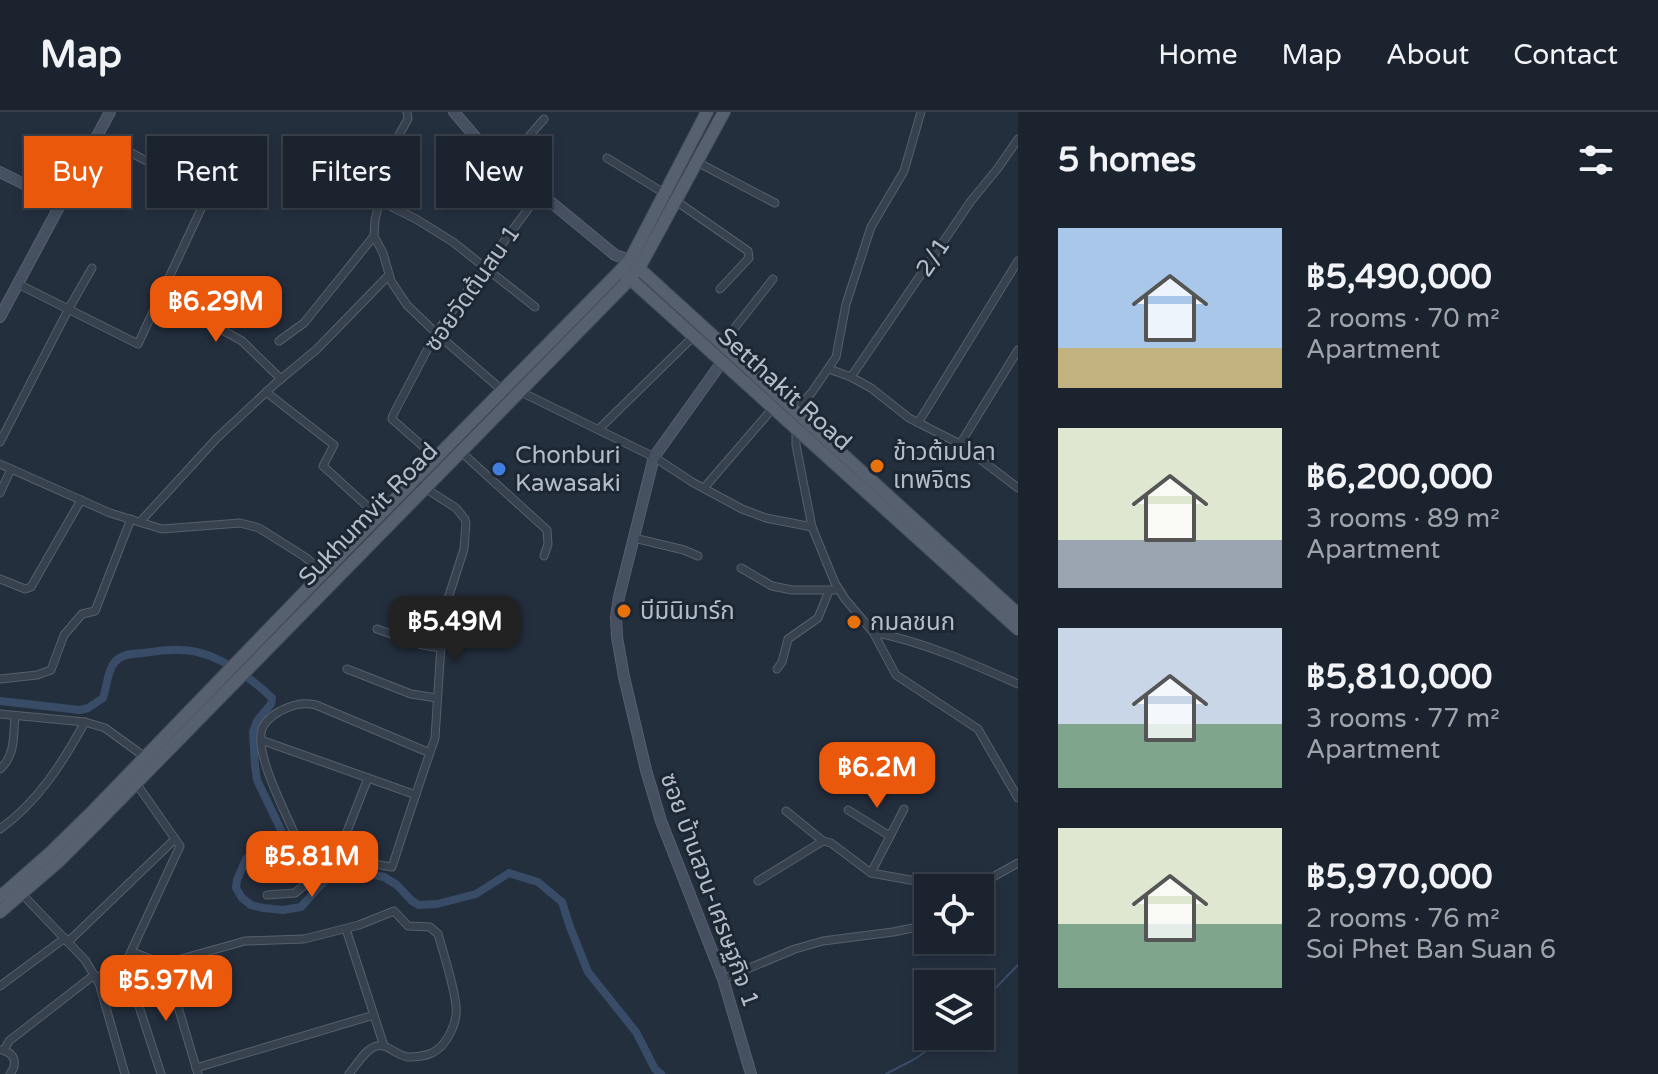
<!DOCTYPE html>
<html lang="en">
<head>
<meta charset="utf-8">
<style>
	body { margin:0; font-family:"Varela Round","Noto Sans Thai",sans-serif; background:#282f3a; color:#f1f3f6; height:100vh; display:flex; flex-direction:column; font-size:30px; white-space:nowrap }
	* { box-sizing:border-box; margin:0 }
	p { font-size:26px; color:#a0a4aa }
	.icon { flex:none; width:44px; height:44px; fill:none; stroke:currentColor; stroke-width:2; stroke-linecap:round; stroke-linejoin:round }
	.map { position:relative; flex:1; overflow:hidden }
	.panel { display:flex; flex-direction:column; background:#1b232e; width:640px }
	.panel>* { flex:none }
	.hud { position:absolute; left:24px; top:24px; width:760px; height:72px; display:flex; gap:16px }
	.buttons { position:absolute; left:914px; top:762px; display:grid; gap:16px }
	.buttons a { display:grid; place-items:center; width:80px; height:80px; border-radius:0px; background:#1b232e; box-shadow:0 4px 12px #0003,0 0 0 2px #39404a; font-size:40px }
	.price { position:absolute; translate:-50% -68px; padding:0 18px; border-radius:16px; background:#ea580c; color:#fff; font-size:26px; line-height:52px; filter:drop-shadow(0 2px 4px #0008) }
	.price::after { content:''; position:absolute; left:50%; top:48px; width:24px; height:18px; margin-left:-12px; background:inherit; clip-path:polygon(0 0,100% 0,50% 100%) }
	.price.on { background:#222; color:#fff }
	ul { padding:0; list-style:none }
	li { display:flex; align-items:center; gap:24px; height:200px; padding:0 40px }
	li span { display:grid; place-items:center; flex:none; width:224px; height:160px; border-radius:0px; color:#555 }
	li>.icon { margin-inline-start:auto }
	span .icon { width:96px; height:96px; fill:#fffc; stroke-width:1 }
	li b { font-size:34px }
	h2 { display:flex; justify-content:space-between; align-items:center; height:96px; padding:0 40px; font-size:34px }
	.pill { padding:0 28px; border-radius:0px; background:#1b232e; box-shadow:0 4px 12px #0003,0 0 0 2px #39404a; font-size:28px; line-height:72px }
	.pill.on { background:#ea580c; color:#fff }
	header { display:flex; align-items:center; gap:48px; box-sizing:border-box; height:112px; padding:0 40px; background:#1b232e; border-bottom:2px solid #39404a }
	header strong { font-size:38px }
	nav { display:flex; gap:44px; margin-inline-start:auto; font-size:28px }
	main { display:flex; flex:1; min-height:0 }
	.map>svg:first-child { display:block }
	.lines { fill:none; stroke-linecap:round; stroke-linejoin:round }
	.stream { stroke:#394c67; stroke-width:2 }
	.canal { stroke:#394c67; stroke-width:8 }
	.street-casing { stroke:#565f6c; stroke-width:9 }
	.secondary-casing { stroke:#565f6c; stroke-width:12 }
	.primary-casing { stroke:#414a57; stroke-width:14 }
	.street { stroke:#38414e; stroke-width:7 }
	.secondary { stroke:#465061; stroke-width:10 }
	.primary { stroke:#56606e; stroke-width:12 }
	.food-dot { fill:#e8710a; stroke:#1d2633; stroke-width:3 }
	.shop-dot { fill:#3f7fe0; stroke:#1d2633; stroke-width:3 }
	.labels { text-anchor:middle; stroke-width:6; stroke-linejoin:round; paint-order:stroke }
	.street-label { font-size:24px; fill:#b4bcc9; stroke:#1d2633 }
	.poi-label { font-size:24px; fill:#b4bcc9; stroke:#1d2633; text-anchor:start }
</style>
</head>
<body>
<header>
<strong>Map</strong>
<nav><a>Home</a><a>Map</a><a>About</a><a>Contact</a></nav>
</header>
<main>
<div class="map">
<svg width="1018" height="962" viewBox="0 0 1018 962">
	<rect width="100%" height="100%" fill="#242f3e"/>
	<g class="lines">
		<g class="stream">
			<path d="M980 892 1018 853"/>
			<path d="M886 962 913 948 949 924"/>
		</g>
		<path class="canal" d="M0 589 80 598 88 596 103 586C107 575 107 560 114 551 121 542 132 542 142 541 154 540 167 537 180 538 213 538 248 563 272 586L271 592 257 609 253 620 255 654 257 668 281 718V726L275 736 264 740H253L246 747 237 768 236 776 242 786 251 793 263 796 283 798 301 795 329 764 341 756 384 765 397 773 412 789 419 793 437 792 476 782 509 761 538 770 562 790 570 815 588 860 636 920 655 957 661 962"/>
		<g class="street-casing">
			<g id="street">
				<path d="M407 0 408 7 400 21 388 57 375 108 374 124 383 141 391 169 407 193 436 221 502 278"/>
				<path d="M607 46 664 81"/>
				<path d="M697 50 775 91"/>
				<path d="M505 52 544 7"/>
				<path d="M380 89 416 107 453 130 535 195"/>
				<path d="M676 89 748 139 749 146 720 177"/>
				<path d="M18 172 138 232 208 82 98 23"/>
				<path d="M160 183 242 229 281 267"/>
				<path d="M279 229 304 211 374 124"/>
				<path d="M722 232 773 167"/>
				<path d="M829 257 851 265 871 276 909 306 960 332 1018 376"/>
				<path d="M851 265 971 89 998 56 1018 27"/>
				<path d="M519 279 654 345 692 370 742 397 766 406 812 415"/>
				<path d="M266 280 334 333 323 354 379 405"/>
				<path d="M795 299 812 280 836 245 846 192 871 115 904 59 921 0"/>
				<path d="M918 311 1018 149"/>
				<path d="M599 317 694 224"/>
				<path d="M796 319V333L812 415 835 471 845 487 873 520 896 563 978 617 1018 686"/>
				<path d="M0 330 68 198 92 156"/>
				<path d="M960 332 1018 238"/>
				<path d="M460 339 547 418 548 432 544 444"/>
				<path d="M436 346 392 307 393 303 436 221 540 81"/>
				<path d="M0 352 110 401 162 417 240 411 259 416 305 445 324 461"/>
				<path d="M414 369 456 396 465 407 466 411 464 437 443 502 435 626C420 669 406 712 392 755 368 751 308 743 295 723 285 699 254 641 262 617 265 609 273 603 280 599 293 593 301 590 316 593L430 641"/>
				<path d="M704 376 773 296"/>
				<path d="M0 381 11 357"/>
				<path d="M140 410 217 326 276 271 317 237 389 163"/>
				<path d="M634 426 684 438 698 444"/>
				<path d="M741 456 772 474 792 478H839"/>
				<path d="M0 467 25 477 31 475 81 388"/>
				<path d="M377 517 422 533 441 536"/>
				<path d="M873 520C924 530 971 551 1018 572"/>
				<path d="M347 557 411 582 437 586"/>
				<path d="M777 557 782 550 788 527 818 506 829 479"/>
				<path d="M0 567 37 563 51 558 64 523 82 502 95 499 131 407"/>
				<path d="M0 602 85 610 105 616 145 645"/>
				<path d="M261 628 416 683"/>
				<path d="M0 657C16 643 13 623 15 604"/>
				<path d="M848 698 890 724"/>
				<path d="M786 699 823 729 831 731 871 761 955 776"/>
				<path d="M0 717C38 690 63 650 85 610"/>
				<path d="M871 761 904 697"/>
				<path d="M758 769 823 729"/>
				<path d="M973 776 1018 751"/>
				<path d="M22 782 85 848 99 871 125 962"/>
				<path d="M267 783 295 781 337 745 368 666"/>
				<path d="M346 817 384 934"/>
				<path d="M68 830 175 727"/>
				<path d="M129 844 180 734 136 671"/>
				<path d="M124 848 161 962"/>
				<path d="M165 851 198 962"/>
				<path d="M96 867 135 841 163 852 245 829 304 827 359 813 394 799 408 814 430 815 438 822C444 843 454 873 456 894 458 910 447 934 432 941 425 944 415 945 408 945 395 944 387 929 374 935 364 939 356 954 349 962"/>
				<path d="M723 867 795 837 823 829 893 820 928 813"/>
				<path d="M99 871 129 860 159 852"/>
				<path d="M0 874 65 826"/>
				<path d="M2 938C15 941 18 952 10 962"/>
				<path d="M4 938 9 929 94 863"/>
				<path d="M196 956 374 903"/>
			</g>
		</g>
		<g class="secondary-casing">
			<g id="secondary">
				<path d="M454 0 484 35 615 143 630 148"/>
				<path d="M0 60 62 91"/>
				<path d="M0 205 110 0"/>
				<path d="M722 250 654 345 619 485 616 505 617 525 624 565 646 658 661 709 723 867 751 962"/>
			</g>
		</g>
		<g class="primary-casing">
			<g id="primary">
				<path d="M633 151 1018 502"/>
				<path d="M626 163 1018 517"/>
				<path d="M0 785 50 741 91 701 355 428 621 158 630 148 707 0"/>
				<path d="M0 800 58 750 99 709 630 167 639 156 724 0"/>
			</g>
		</g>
		<use href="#street" class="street"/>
		<use href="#secondary" class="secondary"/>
		<use href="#primary" class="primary"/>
	</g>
	<g class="food-dot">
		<circle cx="877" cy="354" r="8"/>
		<circle cx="624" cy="499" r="8"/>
		<circle cx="854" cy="510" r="8"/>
	</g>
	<circle class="shop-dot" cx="499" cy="357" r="8"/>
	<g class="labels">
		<g class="street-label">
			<text transform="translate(933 145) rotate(-56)" y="8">2/1</text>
			<text transform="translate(472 176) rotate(-55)" y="8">ซอยวัดต้นสน 1</text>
			<text transform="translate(785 277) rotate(42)" y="8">Setthakit Road</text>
			<text transform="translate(368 402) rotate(-46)" y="8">Sukhumvit Road</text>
			<text transform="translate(710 778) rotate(70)" y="8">ซอย บ้านสวน-เศรษฐกิจ 1</text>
		</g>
		<g class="poi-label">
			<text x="893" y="348">ข้าวต้มปลา<tspan x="893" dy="28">เทพจิตร</tspan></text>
			<text x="515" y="351">Chonburi<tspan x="515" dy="28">Kawasaki</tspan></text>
			<text x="640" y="507">บีมินิมาร์ก</text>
			<text x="870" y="518">กมลชนก</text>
		</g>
	</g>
</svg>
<div class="buttons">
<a><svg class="icon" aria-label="locate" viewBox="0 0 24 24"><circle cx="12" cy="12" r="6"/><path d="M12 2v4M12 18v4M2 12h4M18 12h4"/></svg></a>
<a><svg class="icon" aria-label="layers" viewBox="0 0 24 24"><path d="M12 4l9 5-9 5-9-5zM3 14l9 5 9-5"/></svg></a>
</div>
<b class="price" style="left:216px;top:232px">฿6.29M</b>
<b class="price on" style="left:455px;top:552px">฿5.49M</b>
<b class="price" style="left:877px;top:698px">฿6.2M</b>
<b class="price" style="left:312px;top:787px">฿5.81M</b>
<b class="price" style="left:166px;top:911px">฿5.97M</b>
<div class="hud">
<a class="pill on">Buy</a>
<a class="pill">Rent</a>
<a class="pill">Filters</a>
<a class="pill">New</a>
</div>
</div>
<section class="panel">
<h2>5 homes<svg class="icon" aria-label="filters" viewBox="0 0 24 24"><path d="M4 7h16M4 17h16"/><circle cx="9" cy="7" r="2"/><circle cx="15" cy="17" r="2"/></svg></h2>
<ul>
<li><span style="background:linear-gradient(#a9c7e8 75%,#c2b280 0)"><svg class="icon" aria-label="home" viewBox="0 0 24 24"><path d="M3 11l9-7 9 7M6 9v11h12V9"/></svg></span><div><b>฿5,490,000</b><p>2 rooms · 70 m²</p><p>Apartment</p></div></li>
<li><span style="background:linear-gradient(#dfe7d0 70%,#9aa5b1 0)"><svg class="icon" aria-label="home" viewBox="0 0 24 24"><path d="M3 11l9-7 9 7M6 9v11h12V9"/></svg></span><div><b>฿6,200,000</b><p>3 rooms · 89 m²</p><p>Apartment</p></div></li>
<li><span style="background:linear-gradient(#c9d6e8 60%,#7fa58c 0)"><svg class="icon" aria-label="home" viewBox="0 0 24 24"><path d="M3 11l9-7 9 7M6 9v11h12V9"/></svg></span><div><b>฿5,810,000</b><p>3 rooms · 77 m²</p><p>Apartment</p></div></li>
<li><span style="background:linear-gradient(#dfe7d0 60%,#7fa58c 0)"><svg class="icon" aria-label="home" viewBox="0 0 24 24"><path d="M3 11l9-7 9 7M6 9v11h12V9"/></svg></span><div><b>฿5,970,000</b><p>2 rooms · 76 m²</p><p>Soi Phet Ban Suan 6</p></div></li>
</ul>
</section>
</main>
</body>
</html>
